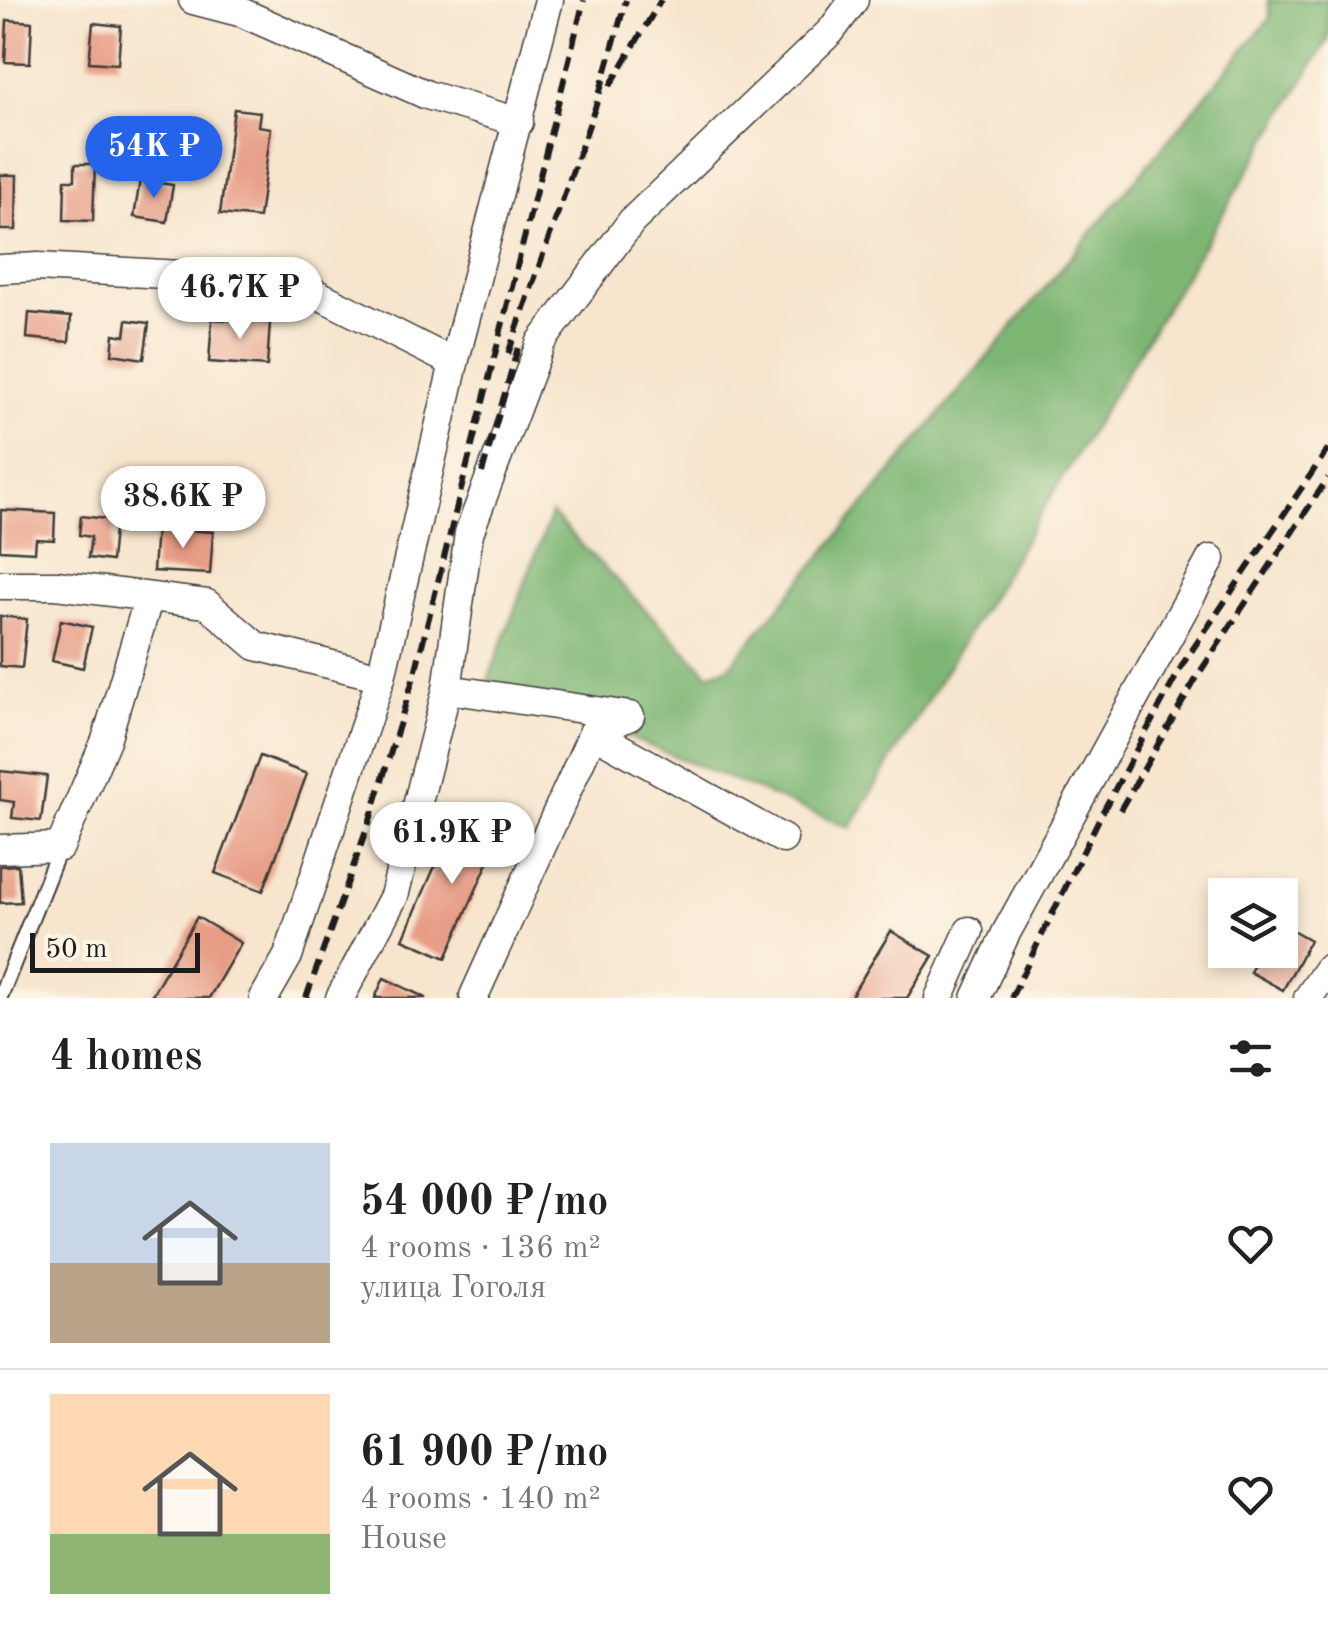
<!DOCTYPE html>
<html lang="en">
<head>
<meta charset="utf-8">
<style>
	body { margin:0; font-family:"Old Standard TT",serif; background:#f2f2f2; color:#222; height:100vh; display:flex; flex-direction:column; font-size:38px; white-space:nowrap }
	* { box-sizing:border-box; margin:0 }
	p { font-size:32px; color:#767676 }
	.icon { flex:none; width:55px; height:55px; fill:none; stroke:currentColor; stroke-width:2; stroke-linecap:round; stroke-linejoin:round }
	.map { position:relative; height:998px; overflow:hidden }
	.side { display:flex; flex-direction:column; background:#fff; flex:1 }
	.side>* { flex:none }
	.buttons { position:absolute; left:1208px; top:878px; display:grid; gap:20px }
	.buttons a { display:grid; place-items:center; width:90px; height:90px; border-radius:0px; background:#fff; box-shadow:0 5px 15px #0003; font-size:50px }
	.scale { position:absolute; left:30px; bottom:25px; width:170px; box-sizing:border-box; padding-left:10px; border:5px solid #1c1c1c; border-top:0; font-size:28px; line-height:35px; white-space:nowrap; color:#1c1c1c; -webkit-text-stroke:8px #fcf5e5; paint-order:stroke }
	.price { position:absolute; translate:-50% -85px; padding:0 22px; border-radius:35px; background:#fff; color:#222; font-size:32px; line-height:65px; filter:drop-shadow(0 2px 5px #0008) }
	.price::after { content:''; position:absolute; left:50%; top:60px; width:30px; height:22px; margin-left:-15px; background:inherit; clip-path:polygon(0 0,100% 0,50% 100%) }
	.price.current { background:#2563eb; color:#fff }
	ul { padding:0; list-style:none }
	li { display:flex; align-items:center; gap:30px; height:250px; padding:0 50px }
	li+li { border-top:2px solid #e0e0e0 }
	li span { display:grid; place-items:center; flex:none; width:280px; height:200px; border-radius:0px; color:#555 }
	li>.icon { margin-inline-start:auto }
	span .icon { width:120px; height:120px; fill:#fffc; stroke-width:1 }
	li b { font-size:42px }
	h2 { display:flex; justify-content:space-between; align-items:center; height:120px; padding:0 50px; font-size:42px }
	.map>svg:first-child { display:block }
	.forest { fill:#7db673; stroke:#4c6948; stroke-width:2.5 }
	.building { fill:#e79c85 }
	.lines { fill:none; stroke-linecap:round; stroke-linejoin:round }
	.service-casing { stroke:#3d3a37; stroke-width:18 }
	.minor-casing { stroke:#3d3a37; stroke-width:31 }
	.service { stroke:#fff; stroke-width:14 }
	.minor { stroke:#fff; stroke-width:28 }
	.rail { stroke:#1c1c1c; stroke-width:6; stroke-dasharray:15 8; stroke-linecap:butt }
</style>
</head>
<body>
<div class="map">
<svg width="1328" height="998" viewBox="0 0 1328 998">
	<rect width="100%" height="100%" fill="#fcf5e5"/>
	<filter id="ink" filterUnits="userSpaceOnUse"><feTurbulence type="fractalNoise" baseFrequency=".01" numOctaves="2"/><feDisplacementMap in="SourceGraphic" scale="20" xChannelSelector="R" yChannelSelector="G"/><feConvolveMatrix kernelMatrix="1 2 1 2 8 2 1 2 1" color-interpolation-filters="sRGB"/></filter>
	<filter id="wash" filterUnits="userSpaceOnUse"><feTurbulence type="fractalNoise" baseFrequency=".0048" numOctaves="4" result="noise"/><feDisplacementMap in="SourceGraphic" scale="40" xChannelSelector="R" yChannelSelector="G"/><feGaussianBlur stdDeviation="2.25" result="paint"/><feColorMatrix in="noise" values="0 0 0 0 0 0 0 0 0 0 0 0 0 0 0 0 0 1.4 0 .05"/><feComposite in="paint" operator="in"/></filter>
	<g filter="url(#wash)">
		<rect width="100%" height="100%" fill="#f7e5cd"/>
		<path class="forest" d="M1268 0H1328V40L850 828 488 680 551 514 709 674 729 667 1270 18Z"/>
		<g id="blocks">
			<g class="building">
				<path d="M7 20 32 22 30 63 5 62Z"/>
				<path d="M93 23 121 26 118 64 89 62Z"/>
				<path d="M234 109 260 112 258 126 271 128 259 218 220 214Z"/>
				<path d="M75 164H95L93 221 64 220 65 180H75Z"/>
				<path d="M0 175H17L16 230H0Z"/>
				<path d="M140 180 173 185 167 222 134 217Z"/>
				<path d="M29 313 71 317 69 342 27 338Z"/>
				<path d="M212 319 270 323 267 366 209 362Z"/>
				<path d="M127 320 149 323 144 359 112 354 114 334 125 336Z"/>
				<path d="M1 510 55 513 54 540 36 539 35 552 0 550Z"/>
				<path d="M81 516 115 520 111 561 88 558 91 537 79 535Z"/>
				<path d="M156 528 213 532 210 574 153 571Z"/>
				<path d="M0 616 27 619 22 668 0 666Z"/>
				<path d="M61 620 92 627 83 668 52 661Z"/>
				<path d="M260 756 307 774 263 891 215 873Z"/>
				<path d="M0 771 47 776 41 821 12 818 14 802 0 800Z"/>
				<path d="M465 817 501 833 446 958 403 939 453 825 460 829Z"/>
				<path d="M18 865 21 902 0 903V866Z"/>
				<path d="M197 917 241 943 209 998H150Z"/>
				<path d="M1280 923 1310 940 1283 990 1250 972 1262 950H1280Z"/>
				<path d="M891 931 933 956 907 998H850Z"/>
				<path d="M384 978 426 998H375Z"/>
			</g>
		</g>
	</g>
	<g filter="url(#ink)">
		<use href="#blocks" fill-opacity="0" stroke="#3d3a37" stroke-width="2.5"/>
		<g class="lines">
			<g class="service-casing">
				<path id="service" d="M0 997 60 847"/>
			</g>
			<g class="minor-casing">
				<g id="minor">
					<path d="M193 0 243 13 427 95 519 122"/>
					<path d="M0 269 38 267 291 281 454 363"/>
					<path d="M0 585H56L207 604 256 646 381 677"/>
					<path d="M783 839 593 733 630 716 447 689 469 533 541 342 632 221 831 31 854 0"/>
					<path d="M0 849 60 847 106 740 149 597"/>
					<path d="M474 996 593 733"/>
					<path d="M264 998 288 956 381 677 454 363 549 0"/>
					<path d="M340 998 394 896 447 689"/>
					<path d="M939 998 969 931"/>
					<path d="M976 998 1006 933 1211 559"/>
					<path d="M1308 998 1328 969"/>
				</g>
			</g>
			<use href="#service" class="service"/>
			<use href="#minor" class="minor"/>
			<g class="rail">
				<path d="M610 86 661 0"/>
				<path d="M508 354 597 102 626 0"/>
				<path d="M482 473 519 344"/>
				<path d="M1120 810 1200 672 1328 478"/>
				<path d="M306 998 370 820 415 673 584 0"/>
				<path d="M1011 998 1102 813 1184 662 1328 449"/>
			</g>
		</g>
	</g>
</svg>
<div class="buttons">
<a><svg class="icon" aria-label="layers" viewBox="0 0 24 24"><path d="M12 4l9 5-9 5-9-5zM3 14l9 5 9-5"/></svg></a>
</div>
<div class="scale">50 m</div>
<b class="price current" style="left:154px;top:201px">54K ₽</b>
<b class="price" style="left:240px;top:342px">46.7K ₽</b>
<b class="price" style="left:183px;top:551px">38.6K ₽</b>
<b class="price" style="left:452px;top:887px">61.9K ₽</b>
</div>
<section class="side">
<h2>4 homes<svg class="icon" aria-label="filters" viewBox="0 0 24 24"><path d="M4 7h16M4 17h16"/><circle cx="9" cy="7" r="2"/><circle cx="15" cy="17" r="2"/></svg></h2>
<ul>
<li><span style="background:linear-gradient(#c9d6e8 60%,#b9a48a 0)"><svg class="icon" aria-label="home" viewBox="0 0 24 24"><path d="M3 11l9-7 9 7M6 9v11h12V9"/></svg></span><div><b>54 000 ₽/mo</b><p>4 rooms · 136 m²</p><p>улица Гоголя</p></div><svg class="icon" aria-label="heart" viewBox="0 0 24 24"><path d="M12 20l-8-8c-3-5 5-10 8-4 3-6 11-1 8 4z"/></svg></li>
<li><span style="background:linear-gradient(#ffd9b3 70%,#8fb573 0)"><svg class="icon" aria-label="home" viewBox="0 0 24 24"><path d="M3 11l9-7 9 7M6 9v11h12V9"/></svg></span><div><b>61 900 ₽/mo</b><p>4 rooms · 140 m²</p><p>House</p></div><svg class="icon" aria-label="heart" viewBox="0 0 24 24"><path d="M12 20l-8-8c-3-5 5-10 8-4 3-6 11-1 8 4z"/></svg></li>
</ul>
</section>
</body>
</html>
